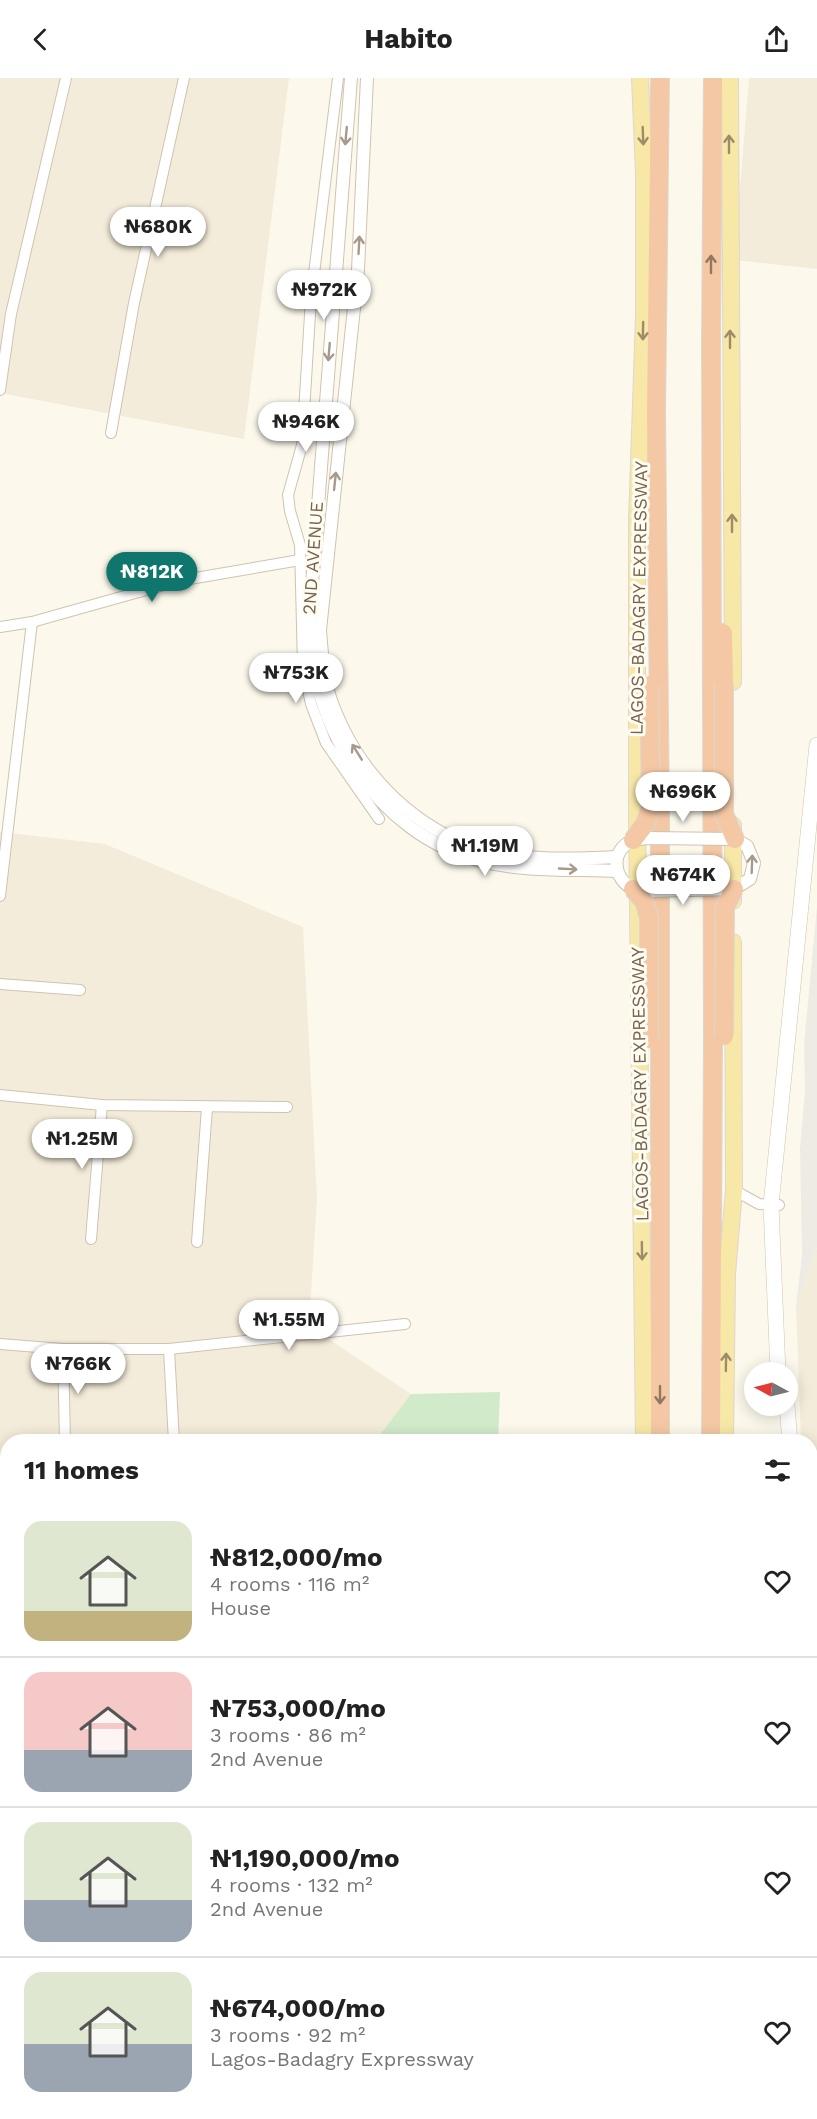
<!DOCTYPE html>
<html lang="en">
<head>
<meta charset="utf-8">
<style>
	body { margin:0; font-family:"Work Sans",sans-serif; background:#f6f6f6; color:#222; height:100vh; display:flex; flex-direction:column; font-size:22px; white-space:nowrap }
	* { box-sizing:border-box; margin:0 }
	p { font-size:20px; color:#767676 }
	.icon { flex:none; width:33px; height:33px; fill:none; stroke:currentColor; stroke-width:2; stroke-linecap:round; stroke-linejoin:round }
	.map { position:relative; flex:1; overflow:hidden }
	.details { position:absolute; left:0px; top:1356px; width:818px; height:686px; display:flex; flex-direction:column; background:#fff; border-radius:24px 24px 0 0; box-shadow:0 3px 15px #0003 }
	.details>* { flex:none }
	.needle { width:39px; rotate:277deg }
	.fabs { position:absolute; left:744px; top:1284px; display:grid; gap:12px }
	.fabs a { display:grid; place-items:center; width:54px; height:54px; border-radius:50%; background:#fff; box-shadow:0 3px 15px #0003; font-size:30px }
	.price { position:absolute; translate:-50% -51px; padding:0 14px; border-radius:21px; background:#fff; color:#222; font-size:20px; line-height:39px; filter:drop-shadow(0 2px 3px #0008) }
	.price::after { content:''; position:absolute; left:50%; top:36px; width:18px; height:14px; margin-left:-9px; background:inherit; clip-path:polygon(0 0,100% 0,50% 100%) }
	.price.active { background:#0f766e; color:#fff }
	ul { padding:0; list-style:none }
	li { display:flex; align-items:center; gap:18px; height:150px; padding:0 24px }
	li+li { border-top:2px solid #e0e0e0 }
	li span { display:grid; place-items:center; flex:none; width:168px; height:120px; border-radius:18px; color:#555 }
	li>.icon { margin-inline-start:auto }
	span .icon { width:72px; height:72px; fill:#fffc; stroke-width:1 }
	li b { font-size:26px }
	h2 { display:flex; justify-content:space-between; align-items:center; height:72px; padding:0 24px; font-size:26px }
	header { display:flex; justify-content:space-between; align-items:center; height:78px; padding:0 24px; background:#fff; font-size:27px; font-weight:700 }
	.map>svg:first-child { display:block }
	.residential { fill:#f4ecda }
	.commercial { fill:#fcede0 }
	.industrial { fill:#eeebe4 }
	.green { fill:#d1eac9 }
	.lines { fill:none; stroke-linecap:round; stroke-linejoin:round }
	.minor-casing { stroke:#cfc3b0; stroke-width:12 }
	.tertiary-casing { stroke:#cfc3b0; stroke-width:14 }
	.secondary-casing { stroke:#d2c4ae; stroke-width:16 }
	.primary-casing { stroke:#dcd7d1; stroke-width:18 }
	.motorway-casing { stroke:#dcd7d1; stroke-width:20 }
	.minor { stroke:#fff; stroke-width:10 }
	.tertiary { stroke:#fff; stroke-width:12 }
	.secondary { stroke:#fff; stroke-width:15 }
	.primary { stroke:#f8e8a7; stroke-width:16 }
	.motorway { stroke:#f4c8a5; stroke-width:18 }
	.tertiary-bridge-casing { stroke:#cfc3b0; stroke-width:14; stroke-linecap:butt }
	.motorway-bridge-casing { stroke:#dcd7d1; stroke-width:20; stroke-linecap:butt }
	.tertiary-bridge { stroke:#fff; stroke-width:12 }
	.motorway-bridge { stroke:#f4c8a5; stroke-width:18 }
	.oneway { stroke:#a79a8c }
	.oneway2 { stroke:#9e8c69 }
	.oneway3 { stroke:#91785f }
	.labels { text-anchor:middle; stroke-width:6; stroke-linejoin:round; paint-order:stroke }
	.street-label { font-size:18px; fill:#78644e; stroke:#fffcf2 }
</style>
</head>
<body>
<header><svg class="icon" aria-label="back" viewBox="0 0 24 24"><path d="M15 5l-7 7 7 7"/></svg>Habito<svg class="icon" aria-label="share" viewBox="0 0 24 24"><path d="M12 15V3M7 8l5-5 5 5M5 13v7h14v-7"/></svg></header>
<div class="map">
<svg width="817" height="2041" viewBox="0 0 817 2041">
	<rect width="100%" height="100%" fill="#fcf9ec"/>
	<g class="residential">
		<path d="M0 0H289L244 361 0 315Z"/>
		<path d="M749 0H817V191L734 182Z"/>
		<path d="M0 754 105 766 303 849 317 1121 309 1248 411 1316 375 1363 8 1364V1839H0Z"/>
		<path d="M817 1169V1540H810V1364L801 1363 796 1228Z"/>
	</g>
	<g class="commercial">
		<path d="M810 1540H817V2041H760V2034H810Z"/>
		<rect x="369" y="2034" width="216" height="7"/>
	</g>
	<path class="industrial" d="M817 829V1169L796 1228 802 1177 800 1071 805 1012 804 966Z"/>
	<g class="green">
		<path d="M500 1314 498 1363H375L411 1316Z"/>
		<path d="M128 2034H277L275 2041H137Z"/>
	</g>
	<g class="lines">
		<g class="minor-casing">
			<g id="minor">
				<path d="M338 0 311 220 302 367 288 417 290 433 300 467 303 588 311 626 326 665 379 741"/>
				<path d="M0 312 11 236 66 0"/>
				<path d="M111 355 134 225 184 0"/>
				<path d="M0 549 32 544 178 503 300 482"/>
				<path d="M0 818 32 544"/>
				<path d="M0 906 80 912"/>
				<path d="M0 1017 102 1027 287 1029"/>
				<path d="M734 1112 759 1126 779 1127"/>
				<path d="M91 1161 102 1027"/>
				<path d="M197 1164 207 1030"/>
				<path d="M0 1266 63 1271H169L405 1246"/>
				<path d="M63 1271 65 1364"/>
				<path d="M169 1271 174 1364"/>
				<path d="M0 1388H8"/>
				<path d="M0 1497H8"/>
				<path d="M810 1527H817"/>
				<path d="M810 1535H817"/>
				<path d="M0 1732H8"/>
				<path d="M0 1846H8"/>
				<path d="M291 2041 292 2034"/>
			</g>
		</g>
		<g class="tertiary-casing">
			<g id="tertiary">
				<path d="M351 0 309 545C310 647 376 756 481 783 524 794 573 791 617 793"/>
				<path d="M367 0 358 192 320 552C322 579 324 608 335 633 361 698 416 753 484 772 525 783 574 781 617 779"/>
				<path d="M633 762C610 773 612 799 633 811"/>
				<path d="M734 811 750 801 754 785 747 768 735 761"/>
			</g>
		</g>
		<g class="secondary-casing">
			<g id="secondary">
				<path d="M778 1294 771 1127 817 667"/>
				<path d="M787 1328 790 1364"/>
				<path d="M810 1591 817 1659"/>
				<path d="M810 1659 817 1727"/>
			</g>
		</g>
		<g class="primary-casing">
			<g id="primary">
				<path d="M640 0 644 95V237L637 443V740L644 1364"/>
				<path d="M730 0 733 604"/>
				<path d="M733 747V823"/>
				<path d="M725 1364 727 1197 734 1112 733 864"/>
				<path d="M731 2034V2041"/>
				<path d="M643 2041 644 2034"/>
			</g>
		</g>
		<g class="motorway-casing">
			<g id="motorway">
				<path d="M723 555 724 606"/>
				<path d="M660 1364V743L656 334 660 0"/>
				<path d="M711 1364 713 961 711 263 713 0"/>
				<path d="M657 2034V2041"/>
				<path d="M718 2034V2041"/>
			</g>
		</g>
		<use href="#minor" class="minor"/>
		<use href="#tertiary" class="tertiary"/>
		<use href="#secondary" class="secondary"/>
		<use href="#primary" class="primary"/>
		<use href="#motorway" class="motorway"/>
		<g class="tertiary-bridge-casing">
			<g id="tertiary-bridge">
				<path d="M633 762 646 760 735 761"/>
				<path d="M633 811 647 813 734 811"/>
			</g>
		</g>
		<g class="motorway-bridge-casing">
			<g id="motorway-bridge">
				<path d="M724 606V736L735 761"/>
				<path d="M633 762 645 746 651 729 649 607"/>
				<path d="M633 811 644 823 649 840V961"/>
				<path d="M724 958 725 829 734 811"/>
			</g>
		</g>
		<use href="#tertiary-bridge" class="tertiary-bridge"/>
		<use href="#motorway-bridge" class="motorway-bridge"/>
	</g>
	<defs><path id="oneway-shaft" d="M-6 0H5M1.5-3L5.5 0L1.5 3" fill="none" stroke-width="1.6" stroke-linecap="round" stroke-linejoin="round" transform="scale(1.5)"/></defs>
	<g class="oneway">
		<use href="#oneway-shaft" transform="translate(346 58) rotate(95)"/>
		<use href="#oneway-shaft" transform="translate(359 167) rotate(-87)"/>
		<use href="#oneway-shaft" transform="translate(329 274) rotate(95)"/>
		<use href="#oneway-shaft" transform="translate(335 403) rotate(-84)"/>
		<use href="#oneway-shaft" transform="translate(357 674) rotate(-122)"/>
		<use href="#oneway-shaft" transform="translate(752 786) rotate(-88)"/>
		<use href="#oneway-shaft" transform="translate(568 791) rotate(3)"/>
	</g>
	<g class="oneway2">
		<use href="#oneway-shaft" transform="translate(643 58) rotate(88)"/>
		<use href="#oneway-shaft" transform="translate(729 66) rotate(-90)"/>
		<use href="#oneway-shaft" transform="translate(643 253) rotate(91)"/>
		<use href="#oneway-shaft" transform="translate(730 261) rotate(-90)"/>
		<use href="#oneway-shaft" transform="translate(732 445) rotate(-90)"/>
		<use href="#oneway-shaft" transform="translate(642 1173) rotate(89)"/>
		<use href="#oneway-shaft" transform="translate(726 1284) rotate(-89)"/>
	</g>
	<g class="oneway3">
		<use href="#oneway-shaft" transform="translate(711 186) rotate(-90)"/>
		<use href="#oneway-shaft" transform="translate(660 1317) rotate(90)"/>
	</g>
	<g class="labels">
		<g class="street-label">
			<text transform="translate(313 480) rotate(-86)" y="6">2ND AVENUE</text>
			<text transform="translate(639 520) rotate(-89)" y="6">LAGOS-BADAGRY EXPRESSWAY</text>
			<text transform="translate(640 1006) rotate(-91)" y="6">LAGOS-BADAGRY EXPRESSWAY</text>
		</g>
	</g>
</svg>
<div class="fabs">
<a><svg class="needle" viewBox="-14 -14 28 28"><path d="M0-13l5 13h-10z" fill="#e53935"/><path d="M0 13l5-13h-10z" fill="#767676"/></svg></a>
</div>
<b class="price" style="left:158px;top:180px">₦680K</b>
<b class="price" style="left:324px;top:243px">₦972K</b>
<b class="price" style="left:306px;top:375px">₦946K</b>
<b class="price active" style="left:152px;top:525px">₦812K</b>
<b class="price" style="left:296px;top:626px">₦753K</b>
<b class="price" style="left:683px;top:745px">₦696K</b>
<b class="price" style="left:485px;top:799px">₦1.19M</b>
<b class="price" style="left:683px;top:828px">₦674K</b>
<b class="price" style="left:82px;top:1092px">₦1.25M</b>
<b class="price" style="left:289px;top:1273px">₦1.55M</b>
<b class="price" style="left:78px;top:1317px">₦766K</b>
<section class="details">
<h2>11 homes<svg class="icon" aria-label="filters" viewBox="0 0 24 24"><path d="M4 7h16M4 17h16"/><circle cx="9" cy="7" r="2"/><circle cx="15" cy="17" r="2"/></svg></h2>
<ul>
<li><span style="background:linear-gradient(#dfe7d0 75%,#c2b280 0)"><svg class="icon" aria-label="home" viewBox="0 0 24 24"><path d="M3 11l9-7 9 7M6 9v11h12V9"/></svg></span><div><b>₦812,000/mo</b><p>4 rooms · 116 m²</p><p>House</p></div><svg class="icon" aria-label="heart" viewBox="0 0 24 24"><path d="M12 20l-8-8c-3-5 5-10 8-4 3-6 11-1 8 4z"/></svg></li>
<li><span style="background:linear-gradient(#f6c9c9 65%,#9aa5b1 0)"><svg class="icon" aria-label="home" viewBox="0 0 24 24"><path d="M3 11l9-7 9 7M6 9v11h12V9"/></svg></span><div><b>₦753,000/mo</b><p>3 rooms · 86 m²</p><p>2nd Avenue</p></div><svg class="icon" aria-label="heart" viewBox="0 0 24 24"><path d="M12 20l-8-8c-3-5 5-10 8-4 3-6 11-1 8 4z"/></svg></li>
<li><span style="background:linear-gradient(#dfe7d0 65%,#9aa5b1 0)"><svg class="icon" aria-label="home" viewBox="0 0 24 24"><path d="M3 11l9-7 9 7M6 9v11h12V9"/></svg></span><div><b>₦1,190,000/mo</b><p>4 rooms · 132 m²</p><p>2nd Avenue</p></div><svg class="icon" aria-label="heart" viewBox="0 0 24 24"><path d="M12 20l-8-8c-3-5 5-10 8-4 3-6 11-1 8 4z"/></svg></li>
<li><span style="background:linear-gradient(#dfe7d0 60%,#9aa5b1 0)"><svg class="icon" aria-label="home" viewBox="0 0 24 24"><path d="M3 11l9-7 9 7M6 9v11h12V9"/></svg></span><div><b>₦674,000/mo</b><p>3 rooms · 92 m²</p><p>Lagos-Badagry Expressway</p></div><svg class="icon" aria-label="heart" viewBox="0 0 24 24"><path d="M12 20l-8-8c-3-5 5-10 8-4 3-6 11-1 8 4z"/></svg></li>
</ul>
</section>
</div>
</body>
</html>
